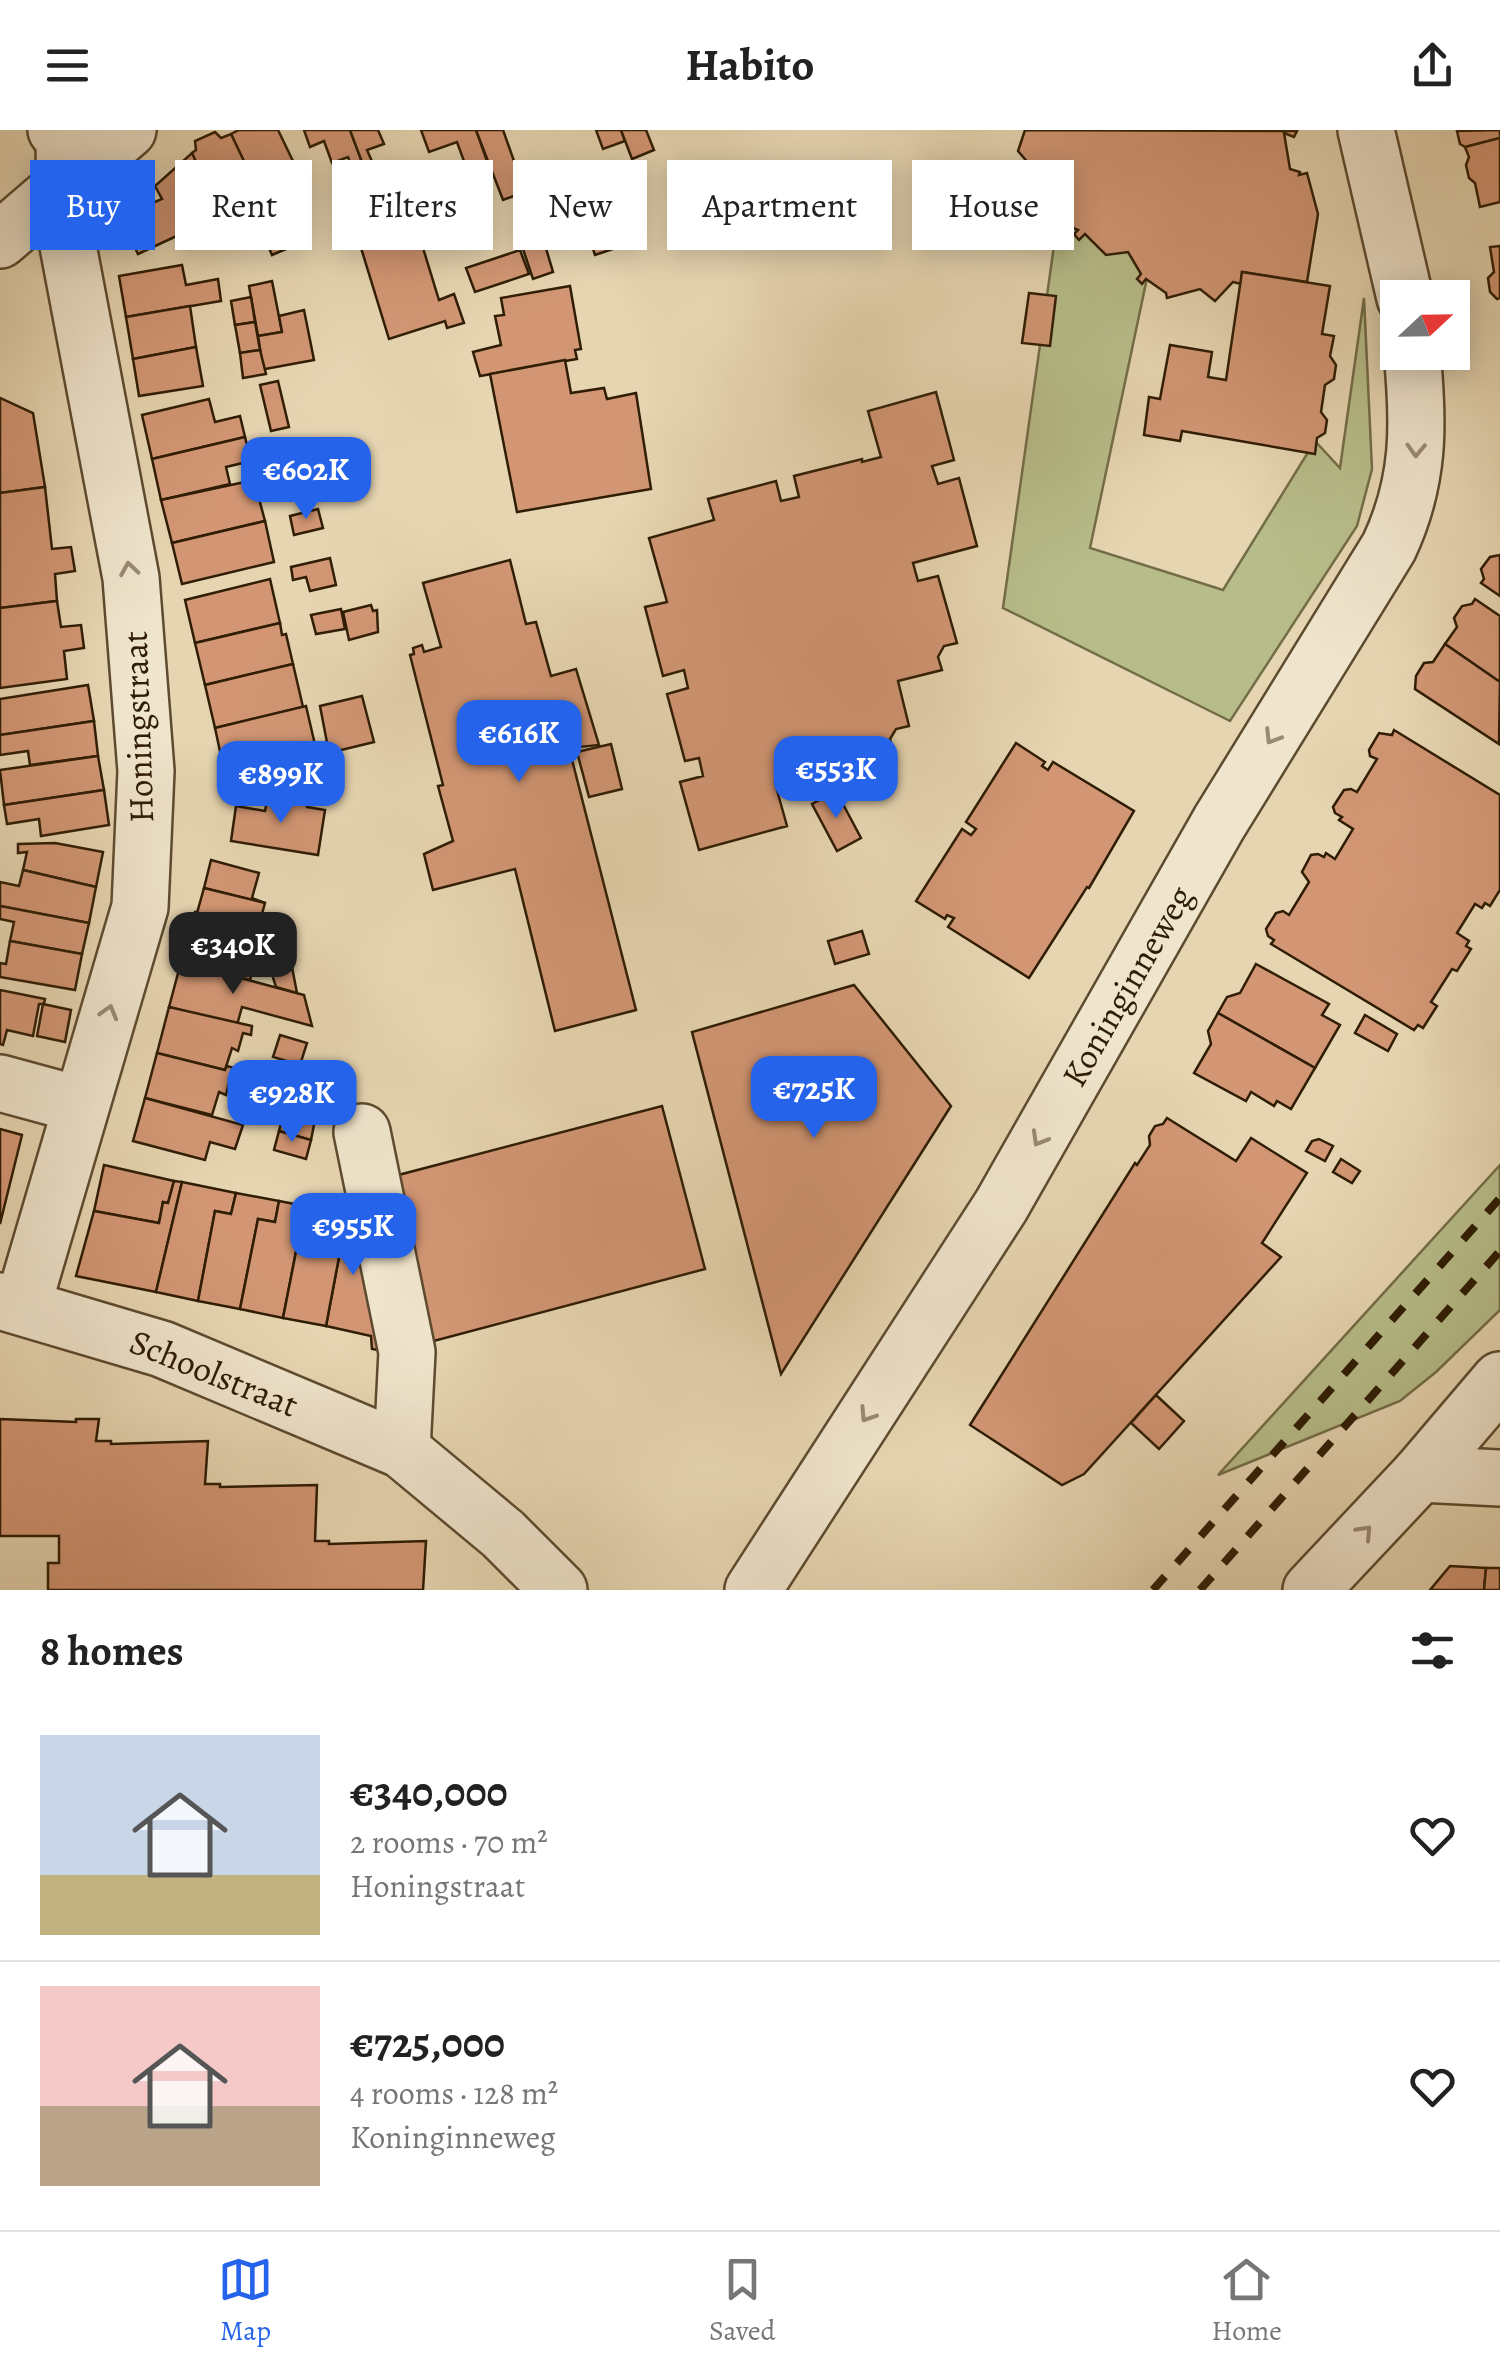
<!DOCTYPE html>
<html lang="en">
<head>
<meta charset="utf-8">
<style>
	body { margin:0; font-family:Alegreya,serif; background:#f6f6f6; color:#222; height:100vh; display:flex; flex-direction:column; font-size:38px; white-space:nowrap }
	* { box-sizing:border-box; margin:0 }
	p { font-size:32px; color:#767676 }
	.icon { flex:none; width:55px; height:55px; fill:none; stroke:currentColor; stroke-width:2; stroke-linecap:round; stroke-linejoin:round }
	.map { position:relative; height:1460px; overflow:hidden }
	.panel { display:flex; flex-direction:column; background:#fff; flex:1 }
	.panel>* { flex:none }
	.top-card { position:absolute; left:30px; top:30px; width:1440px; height:90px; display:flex; gap:20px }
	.needle { width:65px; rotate:68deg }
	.fabs { position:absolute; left:1380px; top:150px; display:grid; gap:20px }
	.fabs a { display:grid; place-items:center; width:90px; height:90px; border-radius:0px; background:#fff; box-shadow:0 5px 25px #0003; font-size:50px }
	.price { position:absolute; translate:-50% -85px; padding:0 22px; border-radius:20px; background:#2563eb; color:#fff; font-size:32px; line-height:65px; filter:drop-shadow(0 2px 5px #0008) }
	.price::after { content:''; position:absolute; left:50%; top:60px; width:30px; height:22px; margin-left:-15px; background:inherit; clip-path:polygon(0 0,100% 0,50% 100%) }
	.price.on { background:#222; color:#fff }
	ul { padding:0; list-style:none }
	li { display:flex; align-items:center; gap:30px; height:250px; padding:0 40px }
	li+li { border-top:2px solid #e0e0e0 }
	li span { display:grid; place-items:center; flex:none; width:280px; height:200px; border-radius:0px; color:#555 }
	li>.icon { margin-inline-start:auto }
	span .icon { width:120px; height:120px; fill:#fffc; stroke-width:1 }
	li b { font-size:42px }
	h2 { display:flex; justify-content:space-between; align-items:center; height:120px; padding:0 40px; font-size:42px }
	.chip { padding:0 35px; border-radius:0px; background:#fff; box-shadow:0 5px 25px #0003; font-size:35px; line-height:90px }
	.chip.on { background:#2563eb; color:#fff }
	header { display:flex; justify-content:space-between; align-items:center; height:130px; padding:0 40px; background:#fff; font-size:45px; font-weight:700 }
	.menu { display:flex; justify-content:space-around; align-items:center; height:140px; border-top:2px solid #e0e0e0; background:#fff; font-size:28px; color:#767676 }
	.menu a { display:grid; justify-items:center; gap:5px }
	.menu .on { color:#2563eb }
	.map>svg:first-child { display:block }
	.green { fill:#b7bd8a; stroke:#736d47; stroke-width:2.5 }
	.building { fill:#d29674; stroke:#2f1d04; stroke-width:2.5 }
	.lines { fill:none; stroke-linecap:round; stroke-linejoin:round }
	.minor-casing { stroke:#5d4b2f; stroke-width:60 }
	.minor { stroke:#efe4cc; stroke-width:55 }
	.rail { stroke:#2f1d04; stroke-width:8; stroke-dasharray:18 18; stroke-linecap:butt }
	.oneway { stroke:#998a72 }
	.labels { text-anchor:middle; stroke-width:8; stroke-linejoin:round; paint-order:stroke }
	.street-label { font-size:35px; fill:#2f1d04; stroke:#efe4cc }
</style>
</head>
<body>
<header><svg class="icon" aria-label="menu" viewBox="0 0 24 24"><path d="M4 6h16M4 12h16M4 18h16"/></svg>Habito<svg class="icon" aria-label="share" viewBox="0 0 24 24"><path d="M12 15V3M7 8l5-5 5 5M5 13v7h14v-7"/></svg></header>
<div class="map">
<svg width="1500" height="1460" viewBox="0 0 1500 1460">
	<rect width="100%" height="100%" fill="#e6d5b1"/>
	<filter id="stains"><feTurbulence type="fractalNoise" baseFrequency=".002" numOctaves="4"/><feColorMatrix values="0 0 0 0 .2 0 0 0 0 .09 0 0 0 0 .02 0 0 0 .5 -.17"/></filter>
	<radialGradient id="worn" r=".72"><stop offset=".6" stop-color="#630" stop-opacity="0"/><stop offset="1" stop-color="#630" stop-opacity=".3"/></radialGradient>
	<g class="green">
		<path d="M1060 73 1134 86 1147 148 1090 418 1223 460 1315 311 1340 338 1364 168 1372 339 1357 396 1230 591 1003 478Z"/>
		<path d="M1500 1035V1180L1436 1242 1400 1271 1218 1345Z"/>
	</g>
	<g class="building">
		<path d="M239 0H278L303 52 286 60 297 84 274 95 231 4Z"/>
		<path d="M304 0H350L365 40 354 43 348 27 332 33 324 11 310 17Z"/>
		<path d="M350 0H378L384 14 367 20 374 36 365 40Z"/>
		<path d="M421 0H476L492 45 472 53 457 12 429 22Z"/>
		<path d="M476 0H503L525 62 503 70Z"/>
		<path d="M596 0H621L625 11 603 19Z"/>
		<path d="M621 0H646L654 20 632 29Z"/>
		<path d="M1025 0 1297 1 1294 7 1284 3 1290 39 1300 42 1299 45 1307 43 1318 84 1307 152 1242 142 1241 154 1233 152 1215 171 1200 159 1167 168 1166 163 1146 149 1142 154 1137 149 1141 144 1128 122 1106 125 1085 104 1079 110 1074 104 1078 100 1047 87 1040 93 1037 90 1044 84 1038 47 1030 54 1026 49 1035 41 1018 21Z"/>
		<path d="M1500 0V8L1465 17 1460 14 1457 1Z"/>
		<path d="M215 2 221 8 231 4 286 119 272 125 262 102 235 114 228 104 192 23 196 20 195 11Z"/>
		<path d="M1500 8V72L1480 77 1475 53 1469 48 1466 35 1469 27 1465 17Z"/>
		<path d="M192 23 228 104 190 119 183 103 138 124 131 110 141 78 162 69 155 56Z"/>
		<path d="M407 66 439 170 454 164 464 193 447 198 445 191 389 209 350 82Z"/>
		<path d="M600 79 613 119 595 125 582 85Z"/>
		<path d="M540 98 553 142 533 149 518 104Z"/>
		<path d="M1500 116V168L1497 169 1490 162 1488 148 1494 142 1490 117Z"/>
		<path d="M520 120 529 144 475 162 466 138Z"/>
		<path d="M182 135 186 155 218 149 221 171 126 187 119 146Z"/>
		<path d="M1242 142 1330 156 1322 204 1334 206 1330 226 1336 235 1334 249 1325 255 1321 282 1327 290 1325 303 1317 308 1315 324 1182 301 1180 311 1144 305 1149 267 1160 269 1170 215 1212 222 1208 247 1226 250Z"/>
		<path d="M272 151 282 202 258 206 249 156Z"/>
		<path d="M570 156 581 219 575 220 577 229 480 246 473 222 501 215 495 186 504 185 501 168Z"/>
		<path d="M1029 163 1056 166 1050 216 1022 213Z"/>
		<path d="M251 167 255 192 235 195 231 171Z"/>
		<path d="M190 176 196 217 133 229 126 187Z"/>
		<path d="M304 180 314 230 265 239 264 244 258 206 282 202 279 186Z"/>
		<path d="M255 192 260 220 240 223 235 195Z"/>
		<path d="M196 217 203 256 139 266 133 229Z"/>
		<path d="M260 220 266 244 243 248 240 223Z"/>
		<path d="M565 230 571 263 604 258 607 269 636 263 651 359 517 382 490 244Z"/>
		<path d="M278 251 289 297 271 301 260 255Z"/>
		<path d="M936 262 954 330 932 336 938 354 959 348 977 416 913 433 918 451 938 446 957 513 944 516 938 527 942 540 898 551 909 596 896 599 890 609 894 622 826 640 820 620 802 624 807 645 775 653 787 696 699 720 680 652 703 646 699 628 685 631 667 564 688 558 684 540 663 546 645 477 667 472 649 408 714 390 708 369 776 351 781 371 799 367 794 346 862 329V332L881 327 868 281Z"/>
		<path d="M0 268 33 283 45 357 0 363Z"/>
		<path d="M209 269 215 292 240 286 245 307 152 329 142 285Z"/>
		<path d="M245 307 251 331 226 337 230 354 161 370 152 329Z"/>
		<path d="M306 334 311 354 281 362 276 342Z"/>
		<path d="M254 350 265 391 172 413 161 370Z"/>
		<path d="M45 357 52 419 71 417 75 441 55 444 57 471 0 478V363Z"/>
		<path d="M318 379 323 398 294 405 290 386Z"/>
		<path d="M265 391 274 432 182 454 172 413Z"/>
		<path d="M1500 425V466L1481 453 1484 449 1481 439 1490 427Z"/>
		<path d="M330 428 336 455 310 461 306 447 293 450 291 437Z"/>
		<path d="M510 430 526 494 536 492 551 546 576 539 599 615 569 618 636 880 555 901 515 739 433 760 424 724 453 711 438 656 443 655 410 525 414 524 413 518 422 515 424 522 441 517 423 453Z"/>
		<path d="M270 449 280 493 195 513 185 470Z"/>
		<path d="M1475 469 1500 486V552L1445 514 1457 497 1454 488 1462 476 1472 474Z"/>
		<path d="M57 471 61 497 81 495 84 518 64 521 67 549 0 558V478Z"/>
		<path d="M371 475 373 481 377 480 378 502 349 510 343 482Z"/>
		<path d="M341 479 345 499 316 504 311 485Z"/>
		<path d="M280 493 282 505 286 504 293 534 205 555 195 513Z"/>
		<path d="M1445 514 1500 552 1499 614 1415 559 1416 546 1424 533 1433 532Z"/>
		<path d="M293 534 303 577 215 598 205 555Z"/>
		<path d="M88 555 94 591 0 605V569Z"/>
		<path d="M362 566 374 612 329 623 320 576Z"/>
		<path d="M306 576 316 619 224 640 215 598Z"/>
		<path d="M94 591 98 626 30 635 28 621 0 625V605Z"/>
		<path d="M1394 600 1500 665V760L1490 776 1485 773 1482 778 1475 774 1457 803 1469 811 1466 816 1471 819 1457 841 1452 839 1431 872 1437 876 1423 898 1418 895 1414 900 1271 814 1274 810 1268 806 1266 799 1276 783 1283 781 1289 785 1309 752 1302 742 1311 725 1318 724 1324 727 1326 723 1335 729 1353 699 1339 690 1342 687 1335 683 1333 677 1344 660 1351 659 1357 662 1377 629 1370 626 1369 620 1379 603 1392 605Z"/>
		<path d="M1016 613 1045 632 1042 636 1048 640 1053 632 1134 681 1089 758 1087 757 1029 848 948 797 954 788 947 785 945 789 916 771 962 699 971 705 976 699 966 692Z"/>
		<path d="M611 614 622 659 589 667 577 622Z"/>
		<path d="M98 626 104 660 4 675 0 640Z"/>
		<path d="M104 660 109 695 41 706 39 689 7 694 4 675Z"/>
		<path d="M836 661 861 708 837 721 812 674Z"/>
		<path d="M288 664 309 667 307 677 325 680 318 725 231 711 236 676 265 681 267 670 287 673Z"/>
		<path d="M55 713 103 722 96 757 23 740 27 722 18 723V714Z"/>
		<path d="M211 730 259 743 252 768 265 773 204 758Z"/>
		<path d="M23 740 96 757 89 793 0 776V752L19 756Z"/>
		<path d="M204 758 265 773 258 798 197 783Z"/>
		<path d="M0 776 89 793 82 824 10 811 14 792 0 789Z"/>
		<path d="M195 782 264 801 250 850 181 832Z"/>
		<path d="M862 801 869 824 835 834 828 811Z"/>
		<path d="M10 811 82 824 75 860 0 847V833L6 834Z"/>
		<path d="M181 832 304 865 312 896 242 877 237 895 169 877Z"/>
		<path d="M291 832 297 863 276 857 270 838Z"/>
		<path d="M1256 834 1329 874 1322 885 1340 895 1315 938 1218 883 1227 867 1240 863Z"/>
		<path d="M854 855 951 976 781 1244 692 902Z"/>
		<path d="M0 860 45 869 44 874H39L33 906 7 900 3 915 0 914Z"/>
		<path d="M43 874 71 880 65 912 37 906Z"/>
		<path d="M169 877 252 896 251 905 243 903 238 921 232 918 225 940 157 923Z"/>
		<path d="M1218 883 1315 938 1291 979 1277 971 1274 976 1251 962 1246 971 1194 943 1211 914 1208 901Z"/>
		<path d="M1365 885 1397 904 1388 921 1355 903Z"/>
		<path d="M280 905 307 913 300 935 273 927Z"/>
		<path d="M157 923 225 940 227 936 241 940 239 946 231 944 226 965 219 962 212 985 145 968Z"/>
		<path d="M145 968 243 995 235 1019 210 1012 205 1030 133 1011Z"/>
		<path d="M662 976 705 1139 430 1212 387 1048Z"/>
		<path d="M284 983 315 990 311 1010 279 1001Z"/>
		<path d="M1167 988 1236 1031 1251 1008 1307 1043 1262 1113 1281 1127 1084 1344 1062 1355 970 1295 1135 1033 1137 1035 1150 1015 1149 1006 1155 996 1163 994Z"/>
		<path d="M0 999 22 1005 0 1094Z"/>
		<path d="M279 1001 311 1010 306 1029 274 1020Z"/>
		<path d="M1319 1009 1333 1016 1325 1031 1306 1021 1312 1011Z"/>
		<path d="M1341 1029 1360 1041 1352 1053 1333 1042Z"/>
		<path d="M104 1035 174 1051 168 1073 163 1072 159 1093 94 1081Z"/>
		<path d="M174 1051 182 1052 156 1162 76 1146 94 1081 159 1093 163 1072 168 1073Z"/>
		<path d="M182 1052 236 1063 231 1084 215 1081 198 1171 156 1162Z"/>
		<path d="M236 1063 279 1071 275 1092 258 1089 240 1179 198 1171 215 1081 231 1084Z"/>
		<path d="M331 1070 360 1076 384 1221 372 1219 371 1206 326 1196 343 1106 327 1081Z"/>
		<path d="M279 1071 305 1076 283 1188 240 1179 258 1089 275 1092Z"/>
		<path d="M305 1076 327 1081 343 1106 326 1196 283 1188Z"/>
		<path d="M1156 1265 1184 1291 1159 1319 1131 1293Z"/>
		<path d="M0 1289 76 1292V1289H99L96 1311H111V1314L208 1311 205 1354H220V1357L317 1355 315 1411H329V1414L426 1411 423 1460H48V1433H59V1406H0Z"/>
		<path d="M1450 1436 1486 1438 1484 1460H1430Z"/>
		<path d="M1486 1438H1500V1460H1484Z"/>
	</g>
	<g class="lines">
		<g class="minor-casing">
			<g id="minor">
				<path d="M1366 0 1405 168"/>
				<path d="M0 110 128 0"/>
				<path d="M0 953 81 975"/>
				<path d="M362 1002 407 1222 402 1320"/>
				<path d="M0 1171 162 1219 402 1320 503 1404 559 1460"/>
				<path d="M23 1175 140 777 146 641 131 448 65 100 64 9 56 0"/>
				<path d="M1420 1344 1500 1348"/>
				<path d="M753 1460 1001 1076 1219 693 1389 417C1420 351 1419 294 1412 222"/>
				<path d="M1311 1460 1420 1344 1500 1250"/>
			</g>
		</g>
		<use href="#minor" class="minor"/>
		<g class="rail">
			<path d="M1153 1460 1500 1068"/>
			<path d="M1200 1460 1500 1121"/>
		</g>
	</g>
	<defs><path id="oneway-chevron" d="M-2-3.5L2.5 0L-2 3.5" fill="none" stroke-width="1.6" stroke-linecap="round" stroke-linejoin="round" transform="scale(2.5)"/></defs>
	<g class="oneway">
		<use href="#oneway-chevron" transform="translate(1416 320) rotate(92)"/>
		<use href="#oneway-chevron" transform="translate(129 439) rotate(-99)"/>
		<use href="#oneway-chevron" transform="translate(1272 607) rotate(122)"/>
		<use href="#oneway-chevron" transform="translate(109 882) rotate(-74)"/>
		<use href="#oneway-chevron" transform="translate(1039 1009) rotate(120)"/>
		<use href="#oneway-chevron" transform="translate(867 1285) rotate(123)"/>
		<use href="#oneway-chevron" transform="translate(1365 1402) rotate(-47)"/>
	</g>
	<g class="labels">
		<g class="street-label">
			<text transform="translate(138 597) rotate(-92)" y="12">Honingstraat</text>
			<text transform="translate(1127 856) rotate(-60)" y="12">Koninginneweg</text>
			<text transform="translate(214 1243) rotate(22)" y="12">Schoolstraat</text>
		</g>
	</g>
	<rect width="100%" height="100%" filter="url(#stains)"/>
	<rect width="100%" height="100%" fill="url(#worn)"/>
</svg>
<div class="fabs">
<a><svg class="needle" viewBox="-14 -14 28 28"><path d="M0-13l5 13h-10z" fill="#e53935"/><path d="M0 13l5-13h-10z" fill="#767676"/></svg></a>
</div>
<b class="price" style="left:306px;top:392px">€602K</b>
<b class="price" style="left:519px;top:655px">€616K</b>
<b class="price" style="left:836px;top:691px">€553K</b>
<b class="price" style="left:281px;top:696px">€899K</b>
<b class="price on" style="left:233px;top:867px">€340K</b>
<b class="price" style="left:814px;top:1011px">€725K</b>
<b class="price" style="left:292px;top:1015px">€928K</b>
<b class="price" style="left:353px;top:1148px">€955K</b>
<div class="top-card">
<a class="chip on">Buy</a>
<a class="chip">Rent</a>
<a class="chip">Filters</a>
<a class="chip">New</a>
<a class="chip">Apartment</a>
<a class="chip">House</a>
</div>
</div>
<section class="panel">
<h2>8 homes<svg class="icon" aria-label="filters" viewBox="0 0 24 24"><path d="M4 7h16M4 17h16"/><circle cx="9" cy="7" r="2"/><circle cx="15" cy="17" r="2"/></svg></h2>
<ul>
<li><span style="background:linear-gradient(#c9d6e8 70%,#c2b280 0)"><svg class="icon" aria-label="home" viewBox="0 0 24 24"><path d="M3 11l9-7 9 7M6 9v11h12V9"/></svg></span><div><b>€340,000</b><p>2 rooms · 70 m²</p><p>Honingstraat</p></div><svg class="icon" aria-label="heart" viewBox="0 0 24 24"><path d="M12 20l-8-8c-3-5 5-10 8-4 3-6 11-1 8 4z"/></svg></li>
<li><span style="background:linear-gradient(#f6c9c9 60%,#b9a48a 0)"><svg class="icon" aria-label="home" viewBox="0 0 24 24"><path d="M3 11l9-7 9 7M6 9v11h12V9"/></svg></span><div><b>€725,000</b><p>4 rooms · 128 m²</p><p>Koninginneweg</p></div><svg class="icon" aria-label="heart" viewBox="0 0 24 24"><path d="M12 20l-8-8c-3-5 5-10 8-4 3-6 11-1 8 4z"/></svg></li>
</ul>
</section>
<nav class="menu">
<a class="on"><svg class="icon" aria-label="map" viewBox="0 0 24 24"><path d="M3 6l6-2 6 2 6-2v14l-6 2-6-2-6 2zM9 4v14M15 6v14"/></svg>Map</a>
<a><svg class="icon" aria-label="saved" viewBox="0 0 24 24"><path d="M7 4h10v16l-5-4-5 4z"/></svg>Saved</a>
<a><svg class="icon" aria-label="home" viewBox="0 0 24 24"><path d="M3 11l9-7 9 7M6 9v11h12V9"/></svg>Home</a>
</nav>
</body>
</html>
